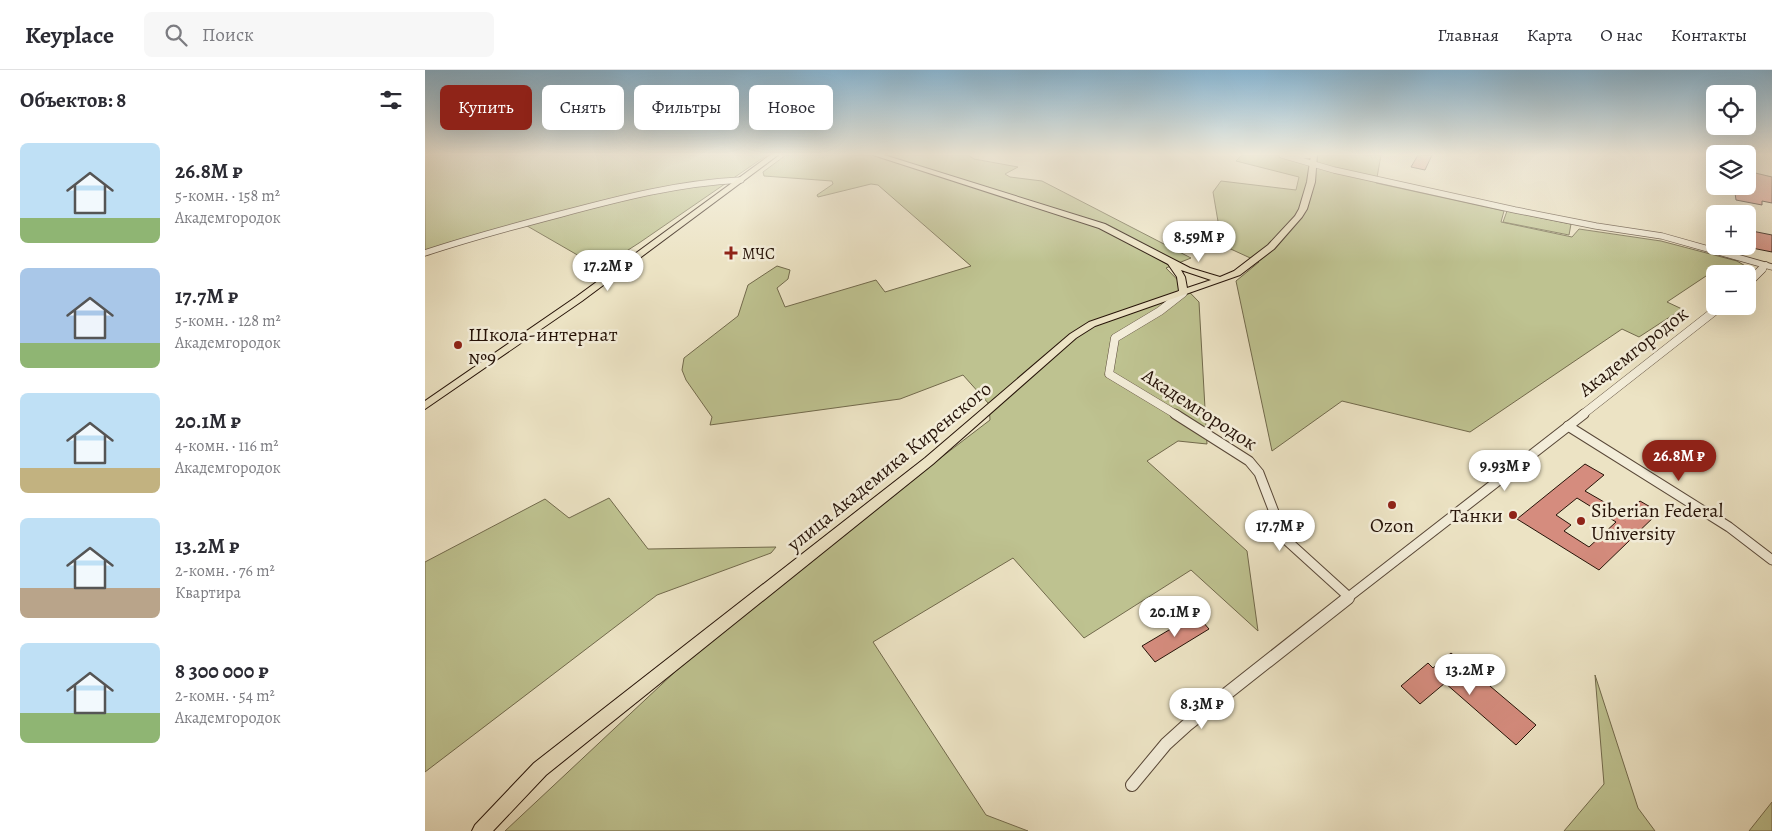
<!DOCTYPE html>
<html lang="ru">
<head>
<meta charset="utf-8">
<style>
	body { margin:0; font-family:Alegreya,serif; background:#f7f7f7; color:#2b2b33; height:100vh; display:flex; flex-direction:column; font-size:19px; white-space:nowrap }
	* { box-sizing:border-box; margin:0 }
	p { font-size:16px; color:#7c7c81 }
	.icon { flex:none; width:28px; height:28px; fill:none; stroke:currentColor; stroke-width:2; stroke-linecap:round; stroke-linejoin:round }
	.map { position:relative; flex:1; overflow:hidden }
	.drawer { display:flex; flex-direction:column; background:#fff; width:425px }
	.drawer>* { flex:none }
	.top-card { position:absolute; left:15px; top:15px; width:475px; height:45px; display:flex; gap:10px }
	.buttons { position:absolute; left:1281px; top:15px; display:grid; gap:10px }
	.buttons a { display:grid; place-items:center; width:50px; height:50px; border-radius:8px; background:#fff; box-shadow:0 5px 20px #0002; font-size:25px }
	.price { position:absolute; translate:-50% -42px; padding:0 11px; border-radius:18px; background:#fff; color:#222; font-size:16px; line-height:32px; filter:drop-shadow(0 1px 2px #0008) }
	.price::after { content:''; position:absolute; left:50%; top:30px; width:15px; height:11px; margin-left:-8px; background:inherit; clip-path:polygon(0 0,100% 0,50% 100%) }
	.price.current { background:#8f2418; color:#fff }
	ul { padding:0; list-style:none }
	li { display:flex; align-items:center; gap:15px; height:125px; padding:0 20px }
	li span { display:grid; place-items:center; flex:none; width:140px; height:100px; border-radius:8px; color:#555 }
	li>.icon { margin-inline-start:auto }
	span .icon { width:60px; height:60px; fill:#fffc; stroke-width:1 }
	li b { font-size:21px }
	h2 { display:flex; justify-content:space-between; align-items:center; height:60px; padding:0 20px; font-size:21px }
	.chip { padding:0 18px; border-radius:8px; background:#fff; box-shadow:0 5px 20px #0002; font-size:18px; line-height:45px }
	.chip.current { background:#8f2418; color:#fff }
	header { display:flex; align-items:center; gap:30px; box-sizing:border-box; height:70px; padding:0 25px; background:#fff; border-bottom:1px solid #e1e1e2 }
	header strong { font-size:24px }
	nav { display:flex; gap:28px; margin-inline-start:auto; font-size:18px }
	.search { width:350px; height:45px; background:#f7f7f7; display:flex; align-items:center; gap:12px; box-sizing:border-box; padding:0 18px; border-radius:8px; color:#7c7c81; font-size:19px }
	main { display:flex; flex:1; min-height:0 }
	.map>svg:first-child { display:block }
	.green { fill:#bec290; stroke:#726a4c }
	.building { fill:#d58c7e; stroke:#261308; fill-rule:evenodd }
	.lines { fill:none; stroke-linecap:round; stroke-linejoin:round }
	.minor-far3-casing { stroke:#584737; stroke-width:7 }
	.minor-far2-casing { stroke:#584737; stroke-width:9 }
	.minor-far1-casing { stroke:#584737; stroke-width:11 }
	.minor-casing { stroke:#584737; stroke-width:14 }
	.major-casing { stroke:#261308; stroke-width:2 }
	.minor-far3 { stroke:#f3edd9; stroke-width:5.5 }
	.minor-far2 { stroke:#f3edd9; stroke-width:8 }
	.minor-far1 { stroke:#f3edd9; stroke-width:9 }
	.minor { stroke:#f3edd9; stroke-width:12 }
	.major { fill:#ece3c4; fill-rule:evenodd }
	.poi-dot { fill:#8f2418; stroke:#f3edd9; stroke-width:2 }
	.labels { text-anchor:middle; stroke-width:5; stroke-linejoin:round; paint-order:stroke }
	.far-poi-label { font-size:16px; fill:#261308; stroke:#f3edd9; text-anchor:start }
	.poi-label { font-size:20px; fill:#261308; stroke:#f3edd9; text-anchor:start }
	.street-label { font-size:20px; fill:#261308; stroke:#f3edd9 }
</style>
</head>
<body>
<header>
<strong>Keyplace</strong>
<div class="search"><svg class="icon" aria-label="search" viewBox="0 0 24 24"><circle cx="10" cy="10" r="6"/><path d="M15 15l6 6"/></svg>Поиск</div>
<nav><a>Главная</a><a>Карта</a><a>О нас</a><a>Контакты</a></nav>
</header>
<main>
<section class="drawer">
<h2>Объектов: 8<svg class="icon" aria-label="filters" viewBox="0 0 24 24"><path d="M4 7h16M4 17h16"/><circle cx="9" cy="7" r="2"/><circle cx="15" cy="17" r="2"/></svg></h2>
<ul>
<li><span style="background:linear-gradient(#bfe0f5 75%,#8fb573 0)"><svg class="icon" aria-label="home" viewBox="0 0 24 24"><path d="M3 11l9-7 9 7M6 9v11h12V9"/></svg></span><div><b>26.8M ₽</b><p>5-комн. · 158 m²</p><p>Академгородок</p></div></li>
<li><span style="background:linear-gradient(#a9c7e8 75%,#8fb573 0)"><svg class="icon" aria-label="home" viewBox="0 0 24 24"><path d="M3 11l9-7 9 7M6 9v11h12V9"/></svg></span><div><b>17.7M ₽</b><p>5-комн. · 128 m²</p><p>Академгородок</p></div></li>
<li><span style="background:linear-gradient(#bfe0f5 75%,#c2b280 0)"><svg class="icon" aria-label="home" viewBox="0 0 24 24"><path d="M3 11l9-7 9 7M6 9v11h12V9"/></svg></span><div><b>20.1M ₽</b><p>4-комн. · 116 m²</p><p>Академгородок</p></div></li>
<li><span style="background:linear-gradient(#bfe0f5 70%,#b9a48a 0)"><svg class="icon" aria-label="home" viewBox="0 0 24 24"><path d="M3 11l9-7 9 7M6 9v11h12V9"/></svg></span><div><b>13.2M ₽</b><p>2-комн. · 76 m²</p><p>Квартира</p></div></li>
<li><span style="background:linear-gradient(#bfe0f5 70%,#8fb573 0)"><svg class="icon" aria-label="home" viewBox="0 0 24 24"><path d="M3 11l9-7 9 7M6 9v11h12V9"/></svg></span><div><b>8 300 000 ₽</b><p>2-комн. · 54 m²</p><p>Академгородок</p></div></li>
</ul>
</section>
<div class="map">
<svg width="1347" height="761" viewBox="0 0 1347 761">
	<rect width="100%" height="100%" fill="#ece3c4"/>
	<filter id="stains"><feTurbulence type="fractalNoise" baseFrequency=".004" numOctaves="4"/><feColorMatrix values="0 0 0 0 .2 0 0 0 0 .09 0 0 0 0 .02 0 0 0 .5 -.17"/></filter>
	<radialGradient id="worn" r=".72"><stop offset=".6" stop-color="#630" stop-opacity="0"/><stop offset="1" stop-color="#630" stop-opacity=".3"/></radialGradient>
	<g class="green">
		<path d="M0 85H342L214 173 175 198 97 153 0 181Z"/>
		<path d="M361 85H543L549 89 593 97 580 104 585 107 617 111 766 188 741 198 774 232 782 374 753 371 722 391 822 481 833 561 766 500 659 568 588 488 448 572 561 745 603 761H80L252 600 471 422 565 350 564 334 538 305 475 329 285 355 287 347 261 310 257 300 259 288 313 246 323 215 352 196 365 200 363 209 352 218 360 237 451 210 460 222 546 196 453 115 446 114 393 127 392 125 408 114 407 111 339 106 338 102Z"/>
		<path d="M817 85H956L951 113 1079 141 1076 152 1147 167 1154 159 1236 171 1312 191 1327 200C1317 208 1304 201 1293 198L1242 232 1257 239 1214 267 1197 259 1045 362 917 331 847 381 811 211 834 192 797 175 788 122 796 111 871 120 874 107 811 91Z"/>
		<path d="M1082 141 1146 154 1144 165 1078 152Z"/>
		<path d="M184 428 223 479 351 477 346 483 232 525 0 702V492L120 429 144 448Z"/>
		<path d="M1170 605 1213 738 1230 761H1139L1179 714Z"/>
		<path d="M1347 732V761H1324Z"/>
	</g>
	<g class="building">
		<path d="M993 85H1007L1000 100 986 97Z"/>
		<path d="M1322 101 1347 107V133L1337 131V135L1311 130 1309 116H1322Z"/>
		<path d="M1327 161 1347 165V182L1322 177V170L1328 171Z"/>
		<path d="M1160 394 1179 405 1160 421 1200 444 1215 431 1234 442 1174 500 1092 449ZM1152 428 1191 452 1164 477 1139 461 1146 455 1131 445Z"/>
		<path d="M771 544 784 559 730 592 717 576Z"/>
		<path d="M1026 583 1111 655 1091 675 1020 613 995 634 976 616 1003 593 1008 598Z"/>
	</g>
	<g class="lines">
		<g class="minor-far3-casing">
			<g id="minor-far3">
				<path d="M857 85 909 100 1090 140 1171 156 1237 166 1347 197"/>
				<path d="M867 86 889 85"/>
				<path d="M0 183C45 168 90 156 136 144 196 128 254 113 316 110"/>
				<path d="M1336 200 1341 195"/>
			</g>
		</g>
		<g class="minor-far2-casing">
			<g id="minor-far2">
				<path d="M1322 214 1337 199"/>
				<path d="M752 345 684 304 690 268 735 241 758 223"/>
				<path d="M1157 345 1296 236"/>
			</g>
		</g>
		<g class="minor-far1-casing">
			<g id="minor-far1">
				<path d="M750 344 824 391 834 403 859 468 924 527"/>
				<path d="M1143 356 1304 457 1347 490"/>
				<path d="M921 529 1159 344"/>
			</g>
		</g>
		<g class="minor-casing">
			<path id="minor" d="M707 715 741 674 762 655 923 528"/>
		</g>
		<g class="major-casing">
			<g id="major">
				<path d="M345 85H353L157 231 0 339V331L151 227Z"/>
				<path d="M448 85H459L680 154 765 198 795 207 809 201 843 175 870 146 874 139 882 112 886 85H892L890 112 882 139 877 147 849 179 815 205 670 256 651 268 508 394 121 705 68 761H47L50 755 109 693 500 388 645 264 664 252 754 221 752 207 743 194 674 158ZM756 200 786 210 762 218 760 207Z"/>
			</g>
		</g>
		<use href="#minor-far3" class="minor-far3"/>
		<use href="#minor-far2" class="minor-far2"/>
		<use href="#minor-far1" class="minor-far1"/>
		<use href="#minor" class="minor"/>
		<use href="#major" class="major"/>
	</g>
	<linearGradient id="sky" x2="0" y2="1"><stop stop-color="#89b8d6"/><stop offset="0.44" stop-color="#f6f2e4"/><stop offset="1" stop-color="#f6f2e4" stop-opacity="0"/></linearGradient>
	<rect width="1347" height="192" fill="url(#sky)"/>
	<g class="poi-dot">
		<path d="M303.5 175.5h5v5h5v5h-5v5h-5v-5h-5v-5h5z"/>
		<circle cx="33" cy="275" r="5"/>
		<circle cx="967" cy="435" r="5"/>
		<circle cx="1088" cy="445" r="5"/>
		<circle cx="1156" cy="451" r="5"/>
	</g>
	<g class="labels">
		<g class="far-poi-label">
			<text x="317" y="189">МЧС</text>
		</g>
		<g class="poi-label">
			<text x="43" y="271">Школа-интернат<tspan x="43" dy="23">№9</tspan></text>
			<text x="1166" y="447">Siberian Federal<tspan x="1166" dy="23">University</tspan></text>
			<text x="1078" y="452" text-anchor="end">Танки</text>
			<text x="967" y="462" text-anchor="middle">Ozon</text>
		</g>
		<g class="street-label">
			<text transform="translate(1208 281) rotate(-38)" y="7">Академгородок</text>
			<text transform="translate(775 339) rotate(33)" y="7">Академгородок</text>
			<text transform="translate(464 396) rotate(-39)" y="7">улица Академика Киренского</text>
		</g>
	</g>
	<rect width="100%" height="100%" filter="url(#stains)"/>
	<rect width="100%" height="100%" fill="url(#worn)"/>
</svg>
<div class="buttons">
<a><svg class="icon" aria-label="locate" viewBox="0 0 24 24"><circle cx="12" cy="12" r="6"/><path d="M12 2v4M12 18v4M2 12h4M18 12h4"/></svg></a>
<a><svg class="icon" aria-label="layers" viewBox="0 0 24 24"><path d="M12 4l9 5-9 5-9-5zM3 14l9 5 9-5"/></svg></a>
<a>+</a>
<a>−</a>
</div>
<b class="price" style="left:774px;top:193px">8.59M ₽</b>
<b class="price" style="left:183px;top:222px">17.2M ₽</b>
<b class="price current" style="left:1254px;top:412px">26.8M ₽</b>
<b class="price" style="left:1080px;top:422px">9.93M ₽</b>
<b class="price" style="left:855px;top:482px">17.7M ₽</b>
<b class="price" style="left:750px;top:568px">20.1M ₽</b>
<b class="price" style="left:1045px;top:626px">13.2M ₽</b>
<b class="price" style="left:777px;top:660px">8.3M ₽</b>
<div class="top-card">
<a class="chip current">Купить</a>
<a class="chip">Снять</a>
<a class="chip">Фильтры</a>
<a class="chip">Новое</a>
</div>
</div>
</main>
</body>
</html>
